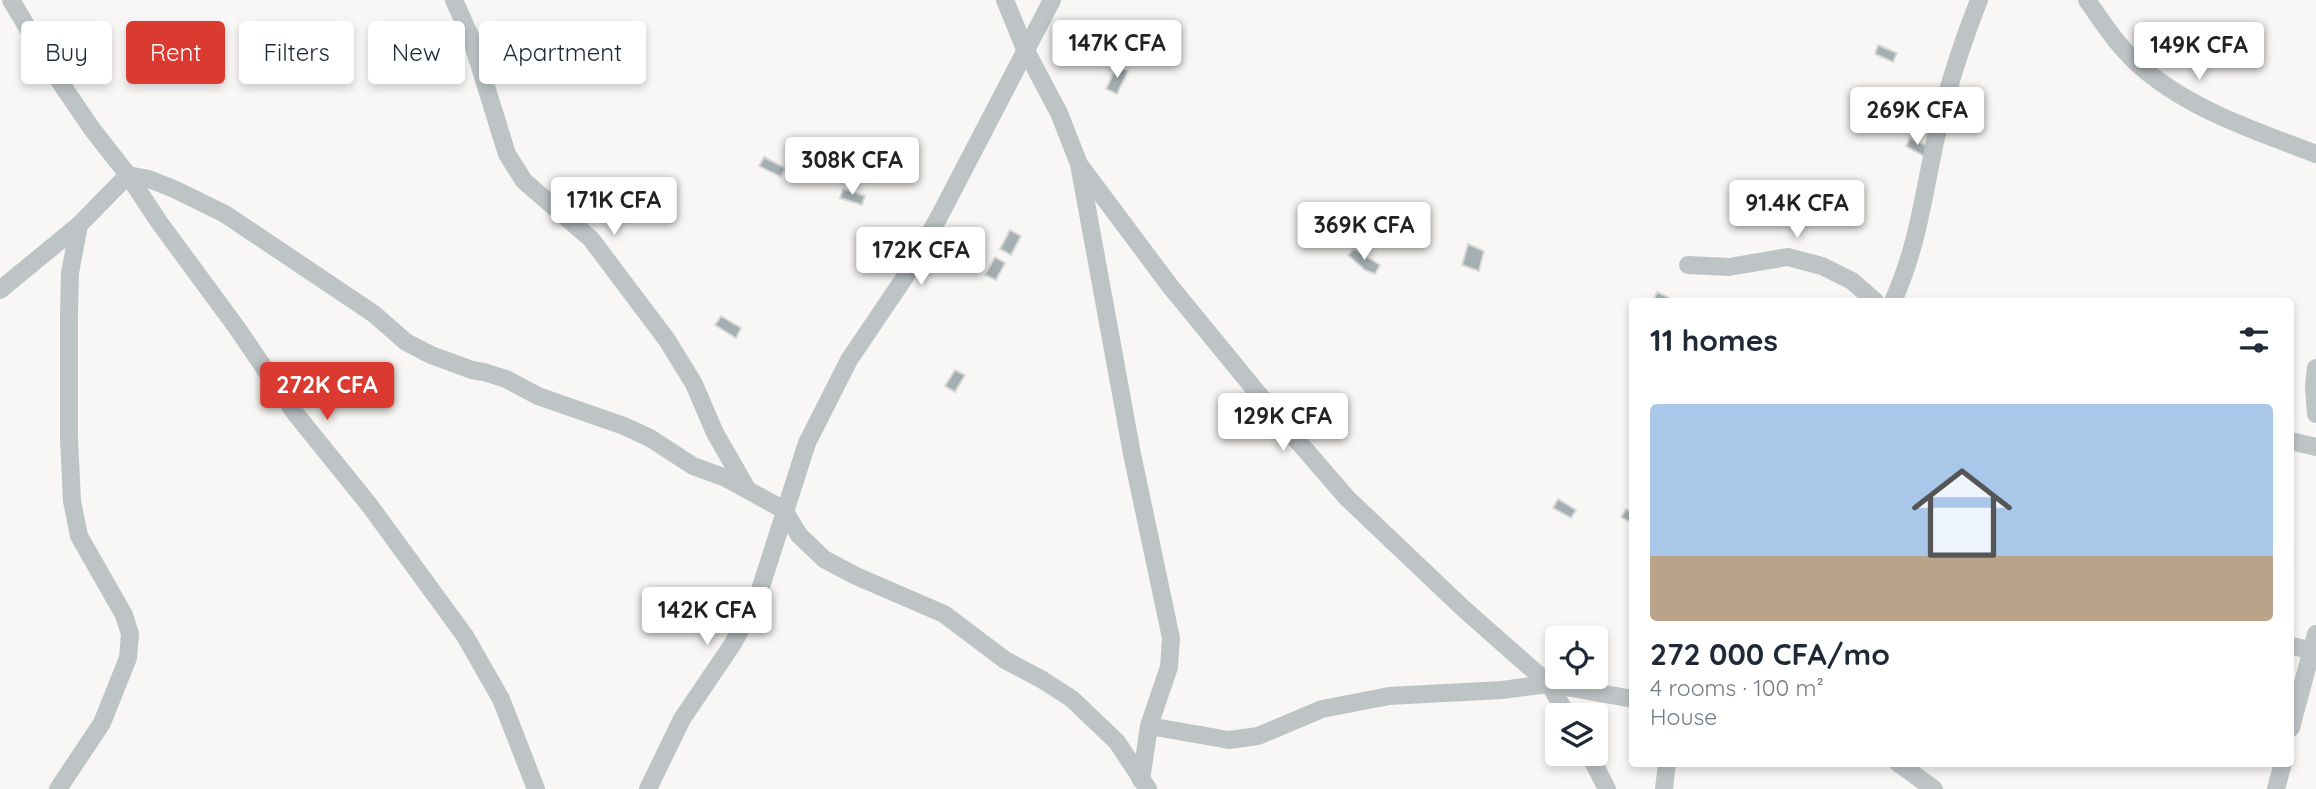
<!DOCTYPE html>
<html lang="en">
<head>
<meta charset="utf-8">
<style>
	body { margin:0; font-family:Quicksand,sans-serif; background:#f6f6f7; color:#1f2937; height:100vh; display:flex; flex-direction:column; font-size:26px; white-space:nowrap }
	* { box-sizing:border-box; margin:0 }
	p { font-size:23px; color:#747a83 }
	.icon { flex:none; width:38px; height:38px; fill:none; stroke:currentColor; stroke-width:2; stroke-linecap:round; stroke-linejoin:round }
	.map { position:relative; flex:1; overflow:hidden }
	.details { position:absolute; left:1629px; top:298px; width:665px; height:469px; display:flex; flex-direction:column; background:#fff; border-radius:7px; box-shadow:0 4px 10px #0003 }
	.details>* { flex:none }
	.guide { position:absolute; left:21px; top:21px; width:665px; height:63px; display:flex; gap:14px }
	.tools { position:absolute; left:1545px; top:626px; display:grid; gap:14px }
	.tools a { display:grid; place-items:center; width:63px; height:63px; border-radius:7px; background:#fff; box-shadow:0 4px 10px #0003; font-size:35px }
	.price { position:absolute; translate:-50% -60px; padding:0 16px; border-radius:7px; background:#fff; color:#222; font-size:23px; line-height:46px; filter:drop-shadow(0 2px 4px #0008) }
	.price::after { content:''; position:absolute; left:50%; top:42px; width:21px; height:16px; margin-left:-10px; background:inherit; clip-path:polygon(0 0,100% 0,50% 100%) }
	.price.active { background:#db3a31; color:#fff }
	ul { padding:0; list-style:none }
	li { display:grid; align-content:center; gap:14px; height:371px; padding:0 21px }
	li span { display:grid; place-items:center; height:217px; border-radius:7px; color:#555 }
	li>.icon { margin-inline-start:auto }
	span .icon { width:126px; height:126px; fill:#fffc; stroke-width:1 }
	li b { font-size:30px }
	h2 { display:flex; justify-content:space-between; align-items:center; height:84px; padding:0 21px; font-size:30px }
	.tag { padding:0 24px; border-radius:7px; background:#fff; box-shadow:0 4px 10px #0003; font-size:24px; line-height:63px }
	.tag.active { background:#db3a31; color:#fff }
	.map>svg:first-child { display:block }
	.building { fill:#a3afb2; stroke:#d9d9d7; stroke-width:2 }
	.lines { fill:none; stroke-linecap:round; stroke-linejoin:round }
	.minor { stroke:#bec4c6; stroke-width:18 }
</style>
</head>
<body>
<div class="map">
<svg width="2316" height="789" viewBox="0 0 2316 789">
	<rect width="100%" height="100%" fill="#f8f7f5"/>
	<g class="building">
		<path d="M1878 45 1897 53 1893 62 1875 54Z"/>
		<path d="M1117 66 1128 71 1117 94 1106 89Z"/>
		<path d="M1910 138 1929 147 1924 156 1906 146Z"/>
		<path d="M764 157 785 168 781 177 759 166Z"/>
		<path d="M843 189 865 196 862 205 840 198Z"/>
		<path d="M1010 230 1021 236 1011 255 1000 249Z"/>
		<path d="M1468 244 1484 251 1479 271 1462 265Z"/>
		<path d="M1354 249 1380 265 1375 274 1365 270 1348 255Z"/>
		<path d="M995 257 1005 263 996 280 985 275Z"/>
		<path d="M1657 292 1668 297 1667 301H1653Z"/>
		<path d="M721 316 741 328 736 338 715 325Z"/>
		<path d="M955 370 965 375 955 392 945 386Z"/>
		<path d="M1558 499 1576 510 1571 518 1553 508Z"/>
		<path d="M1626 509 1633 512V524L1621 517Z"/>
	</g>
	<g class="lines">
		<g class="minor">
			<path d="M11 0 62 85 92 129 128 175 159 222 237 328 295 413 370 506 465 636 501 699 536 789"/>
			<path d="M454 0 471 38 507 154 524 181 591 239 667 340 694 384 715 433 746 487"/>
			<path d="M1005 0 1025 49 1059 113 1079 164 1132 454 1171 638 1169 667 1149 726 1141 780"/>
			<path d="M2087 0C2104 25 2122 52 2146 71 2194 111 2259 132 2316 154"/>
			<path d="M1081 167 1170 286 1283 424 1347 498 1465 610 1549 684 1568 716"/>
			<path d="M1688 265 1729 267 1788 257 1822 266 1852 281 1875 301"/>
			<path d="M0 290 79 225 128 175 149 179 174 189 225 214 374 314 406 342 431 355 472 370 484 372 506 379 538 396 624 426 650 438 693 466 726 478 784 510 799 535 824 559 856 576 944 614 1005 660 1041 679 1072 699 1117 742 1148 789"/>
			<path d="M1893 301C1919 244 1924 189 1938 129 1948 86 1963 41 1979 0"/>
			<path d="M2316 368 2314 386 2316 414"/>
			<path d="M2291 441 2316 447"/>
			<path d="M2291 646 2316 651"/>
			<path d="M1149 726 1229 740 1258 736 1322 709 1389 696 1502 690 1549 684 1633 699"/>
			<path d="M2291 728 2316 634"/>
			<path d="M1589 754 1607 789"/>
			<path d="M1898 763 1934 789"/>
			<path d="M58 789 102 723 128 658 130 634 124 615 79 536 72 501 69 439V314L70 273 79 225"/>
			<path d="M648 789 682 719 734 642 759 593 807 443 849 360 905 277 940 215 1052 0"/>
			<path d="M1664 789 1667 763"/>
			<path d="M2276 789 2283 763"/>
		</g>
	</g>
</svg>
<div class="tools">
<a><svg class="icon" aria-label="locate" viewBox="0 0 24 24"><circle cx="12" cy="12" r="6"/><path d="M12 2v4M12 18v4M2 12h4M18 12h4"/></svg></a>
<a><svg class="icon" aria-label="layers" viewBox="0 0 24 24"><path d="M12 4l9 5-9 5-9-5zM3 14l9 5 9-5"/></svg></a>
</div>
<b class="price" style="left:1117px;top:80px">147K CFA</b>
<b class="price" style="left:2199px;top:82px">149K CFA</b>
<b class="price" style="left:1917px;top:147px">269K CFA</b>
<b class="price" style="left:852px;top:197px">308K CFA</b>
<b class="price" style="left:614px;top:237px">171K CFA</b>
<b class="price" style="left:1797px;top:240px">91.4K CFA</b>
<b class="price" style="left:1364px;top:262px">369K CFA</b>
<b class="price" style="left:921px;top:287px">172K CFA</b>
<b class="price active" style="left:327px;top:422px">272K CFA</b>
<b class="price" style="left:1283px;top:453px">129K CFA</b>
<b class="price" style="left:707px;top:647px">142K CFA</b>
<div class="guide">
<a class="tag">Buy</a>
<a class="tag active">Rent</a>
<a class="tag">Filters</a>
<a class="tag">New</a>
<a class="tag">Apartment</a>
</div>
<section class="details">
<h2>11 homes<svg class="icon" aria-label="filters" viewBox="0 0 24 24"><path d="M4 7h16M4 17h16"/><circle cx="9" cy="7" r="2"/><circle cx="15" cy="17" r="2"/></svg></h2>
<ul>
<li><span style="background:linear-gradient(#a9c7e8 70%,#b9a48a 0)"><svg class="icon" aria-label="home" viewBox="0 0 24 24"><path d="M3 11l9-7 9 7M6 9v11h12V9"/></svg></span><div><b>272 000 CFA/mo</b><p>4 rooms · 100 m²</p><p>House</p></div></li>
</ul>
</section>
</div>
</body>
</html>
